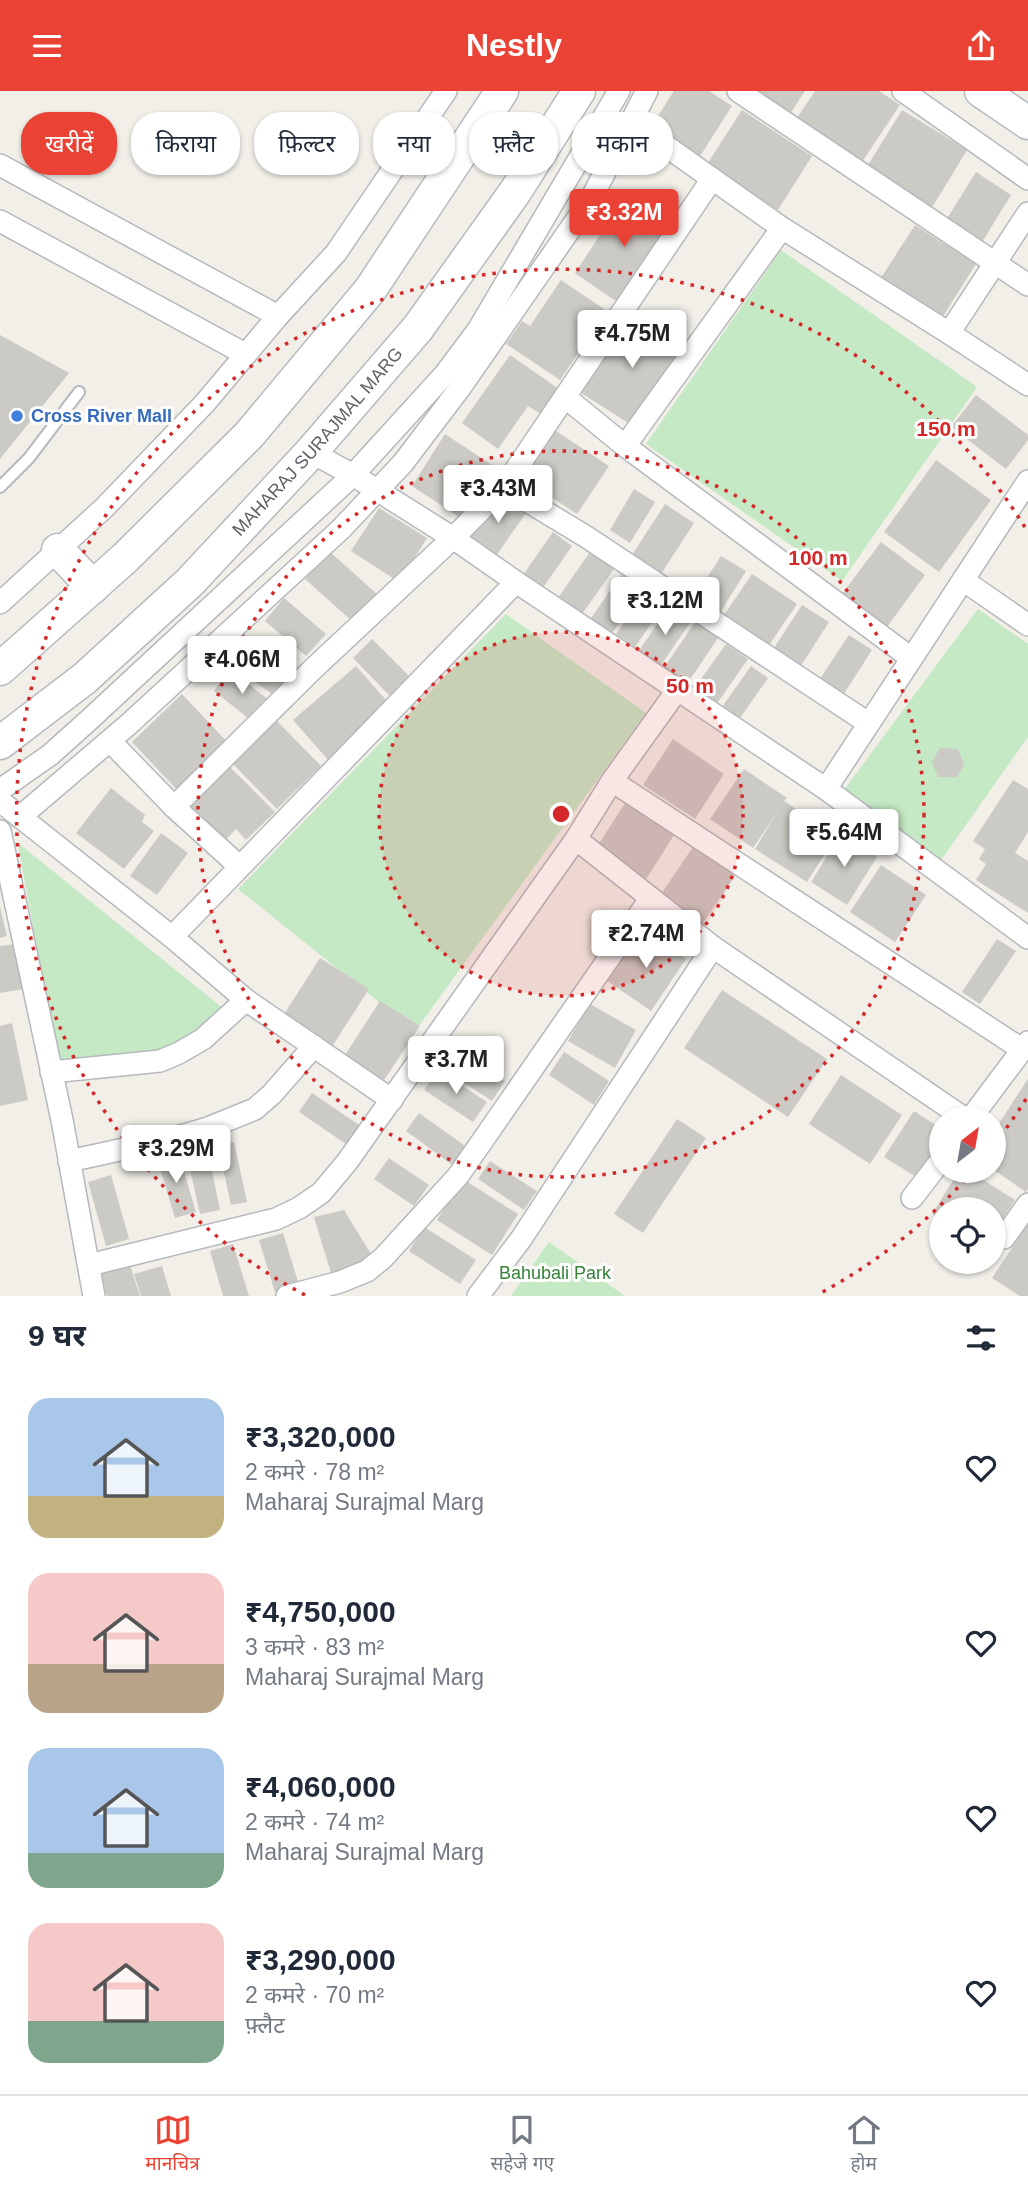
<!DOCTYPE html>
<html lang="hi">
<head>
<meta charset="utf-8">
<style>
	body { margin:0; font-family:Arial,"Noto Sans Devanagari",sans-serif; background:#f2f2f3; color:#1f2937; height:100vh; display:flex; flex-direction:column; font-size:26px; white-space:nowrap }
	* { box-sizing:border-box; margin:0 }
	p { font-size:23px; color:#747a83 }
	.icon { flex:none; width:38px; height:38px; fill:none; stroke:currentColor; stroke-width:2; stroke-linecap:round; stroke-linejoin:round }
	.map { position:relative; height:1205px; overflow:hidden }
	.side { display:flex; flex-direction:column; background:#fff; flex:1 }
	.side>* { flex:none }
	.hud { position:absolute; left:21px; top:21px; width:987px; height:63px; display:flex; gap:14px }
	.needle { width:46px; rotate:31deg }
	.tools { position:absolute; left:929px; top:1015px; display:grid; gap:14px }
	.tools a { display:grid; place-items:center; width:77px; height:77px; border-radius:50%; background:#fff; box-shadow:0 2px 5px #0004; font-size:35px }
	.price { position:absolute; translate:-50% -60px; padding:0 16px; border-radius:7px; background:#fff; color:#222; font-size:23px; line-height:46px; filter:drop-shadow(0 2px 4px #0008) }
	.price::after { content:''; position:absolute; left:50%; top:42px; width:21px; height:16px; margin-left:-10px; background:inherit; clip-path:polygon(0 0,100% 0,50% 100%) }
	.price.active { background:#ea4335; color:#fff }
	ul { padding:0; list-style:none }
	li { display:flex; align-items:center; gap:21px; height:175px; padding:0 28px }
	li span { display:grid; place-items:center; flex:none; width:196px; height:140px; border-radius:21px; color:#555 }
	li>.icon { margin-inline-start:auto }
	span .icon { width:84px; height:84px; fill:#fffc; stroke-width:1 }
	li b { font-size:30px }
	h2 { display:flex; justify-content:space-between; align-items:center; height:84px; padding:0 28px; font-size:30px }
	.chip { padding:0 24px; border-radius:28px; background:#fff; box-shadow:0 2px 5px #0004; font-size:24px; line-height:63px }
	.chip.active { background:#ea4335; color:#fff }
	header { display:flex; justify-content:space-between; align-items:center; height:91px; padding:0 28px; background:#ea4335; color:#fff; font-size:32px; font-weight:700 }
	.tab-bar { display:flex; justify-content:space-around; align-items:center; height:98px; border-top:2px solid #e0e1e3; background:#fff; font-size:19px; color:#747a83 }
	.tab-bar a { display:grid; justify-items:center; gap:4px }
	.tab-bar .active { color:#ea4335 }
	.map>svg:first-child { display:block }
	.park { fill:#c5e8c5 }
	.building { fill:#cccac5 }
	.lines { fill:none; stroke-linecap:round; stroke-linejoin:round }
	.lane-casing { stroke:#b5b8bc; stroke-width:14 }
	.street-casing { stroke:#b5b8bc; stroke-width:24 }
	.secondary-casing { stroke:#b6babf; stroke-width:35 }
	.lane { stroke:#fff; stroke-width:10 }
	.street { stroke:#fff; stroke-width:21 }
	.secondary { stroke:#fff; stroke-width:32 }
	.ring { fill:none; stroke:#d62828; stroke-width:3.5; stroke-dasharray:3.5 7 }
	.shop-dot { fill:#3f7fe0; stroke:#fff; stroke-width:2.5 }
	.labels { text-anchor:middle; stroke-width:6; stroke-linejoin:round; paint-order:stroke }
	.shop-label { font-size:18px; font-weight:bold; fill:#366cbe; stroke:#fff; text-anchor:start }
	.street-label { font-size:18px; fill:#5f6368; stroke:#fff }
	.park-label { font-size:18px; fill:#348238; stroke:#fff }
	.centre { fill:#d62828; stroke:#fff; stroke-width:3.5 }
	.ring-label { font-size:21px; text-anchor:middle; font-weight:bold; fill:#d62828; stroke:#fff; stroke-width:6; stroke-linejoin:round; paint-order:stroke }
</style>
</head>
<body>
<header><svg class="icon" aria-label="menu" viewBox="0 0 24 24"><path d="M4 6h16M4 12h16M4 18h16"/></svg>Nestly<svg class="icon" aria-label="share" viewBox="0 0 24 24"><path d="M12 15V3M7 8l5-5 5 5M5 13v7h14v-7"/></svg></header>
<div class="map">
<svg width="1028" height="1205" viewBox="0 0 1028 1205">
	<rect width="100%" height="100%" fill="#f1efe8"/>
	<g class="park">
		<path d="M781 159 977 296 842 490 646 353Z"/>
		<path d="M978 518 1028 553V646L936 776 835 711Z"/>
		<path d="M506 523 646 622 415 940 238 798Z"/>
		<path d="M18 752 229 922 193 964 60 987Z"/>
		<path d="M549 1151 625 1205H511Z"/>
	</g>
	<g class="building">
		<path d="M674 0H709L732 15 697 70 649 39Z"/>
		<path d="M749 0H805L788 26Z"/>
		<path d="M815 0H879L900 14 860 74 795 30Z"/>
		<path d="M742 19 812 65 778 119 707 73Z"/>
		<path d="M902 19 967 59 930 120 865 79Z"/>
		<path d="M976 81 1011 104 979 156 943 134Z"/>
		<path d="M627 103 673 133 620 213 575 182Z"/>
		<path d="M915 134 976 173 940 230 879 190Z"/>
		<path d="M561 189 607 220 560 289 506 253 522 230 530 235Z"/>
		<path d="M632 222 684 256 633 335 581 302Z"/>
		<path d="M0 244 69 282 0 368Z"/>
		<path d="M510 264 562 300 544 325 528 315 498 358 462 332Z"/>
		<path d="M976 304 1028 344V349L1006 378 951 336Z"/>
		<path d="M553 338 609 375 577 423 521 386Z"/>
		<path d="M445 343 495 376 462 428 412 395Z"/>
		<path d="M936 369 991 409 939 481 884 441Z"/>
		<path d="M634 398 655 411 630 452 610 439Z"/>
		<path d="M499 403 526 422 496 465 469 446Z"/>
		<path d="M665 413 694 432 661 483 632 464Z"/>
		<path d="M379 417 427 447 399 491 351 460Z"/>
		<path d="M553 441 572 455 542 498 523 484Z"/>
		<path d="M881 451 925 484 887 536 842 503Z"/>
		<path d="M330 461 378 504 353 531 305 488Z"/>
		<path d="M590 461 614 478 577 530 553 514Z"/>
		<path d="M721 465 746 480 718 525 692 510Z"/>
		<path d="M752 483 797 513 765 560 720 530Z"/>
		<path d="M621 484 642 499 610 545 589 530Z"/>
		<path d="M646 501 664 514 635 556 616 543Z"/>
		<path d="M284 507 326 543 306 565 265 530Z"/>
		<path d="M671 514 692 529 659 577 637 562Z"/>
		<path d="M802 514 829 531 799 578 772 560Z"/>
		<path d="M695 531 718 547 687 593 664 577Z"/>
		<path d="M849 544 872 559 838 612 814 597Z"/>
		<path d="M372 548 410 586 390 605 353 567Z"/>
		<path d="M726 553 748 568 716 614 694 598Z"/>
		<path d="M257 556 295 583 278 607 240 581Z"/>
		<path d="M356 575 392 616 329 670 293 629Z"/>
		<path d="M751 575 768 587 738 630 720 619Z"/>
		<path d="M230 578 270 610 253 631 214 600Z"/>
		<path d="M182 603 231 655 181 703 132 651Z"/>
		<path d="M275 628 321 675 277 718 231 671Z"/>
		<path d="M673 648 724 683 695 728 643 694Z"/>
		<path d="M940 657 958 658 964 673 957 686H938L932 671Z"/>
		<path d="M229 675 275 721 246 749 236 738 220 754 185 718Z"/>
		<path d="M744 678 787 707 784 710 837 744 807 791 755 758 776 723 753 757 710 728Z"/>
		<path d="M1013 689 1028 698V741L1015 762 1028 770V822L976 789 986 773 979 768 985 758 973 750Z"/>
		<path d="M111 697 145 724 142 731 154 740 124 778 76 742Z"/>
		<path d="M627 709 676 741 643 793 593 762Z"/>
		<path d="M161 742 188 762 157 804 130 785Z"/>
		<path d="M841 743 877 766 847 814 811 791Z"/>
		<path d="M695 753 737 782 701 835 659 806Z"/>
		<path d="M881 774 926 804 895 851 850 821Z"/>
		<path d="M0 816 7 845 0 847Z"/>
		<path d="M642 838 686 868 651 920 606 889Z"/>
		<path d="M997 848 1016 860 980 913 962 901Z"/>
		<path d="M15 853 24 898 0 902V855Z"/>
		<path d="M320 867 369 898 331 957 283 925Z"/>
		<path d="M722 899 827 968 788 1026 684 957Z"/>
		<path d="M380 910 420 935 384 989 345 964Z"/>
		<path d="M590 913 636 939 615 977 568 950Z"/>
		<path d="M12 932 28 1009 0 1015V935Z"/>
		<path d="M456 958 505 990 492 1010 443 978Z"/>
		<path d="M564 961 609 990 594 1014 549 984Z"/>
		<path d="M438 979 487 1011 473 1031 424 999Z"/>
		<path d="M841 984 902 1024 870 1073 809 1033Z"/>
		<path d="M1028 988V1098L1026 1101 994 1079V1040Z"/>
		<path d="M312 1002 359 1034 346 1053 299 1021Z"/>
		<path d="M914 1020 942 1038V1051L918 1087 884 1066Z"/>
		<path d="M419 1022 468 1057 454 1075 406 1040Z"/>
		<path d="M677 1028 706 1047 643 1142 614 1123Z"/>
		<path d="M234 1051 247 1111 231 1114 218 1054Z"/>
		<path d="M207 1056 220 1119 200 1123 186 1060Z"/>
		<path d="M178 1061 196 1121 175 1127 157 1067Z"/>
		<path d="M389 1067 429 1094 414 1115 374 1088Z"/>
		<path d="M490 1070 537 1100 524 1119 478 1088Z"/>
		<path d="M959 1080H969L1015 1109 994 1141V1118H942V1129L932 1123Z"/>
		<path d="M111 1084 129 1148 106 1155 88 1091Z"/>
		<path d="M463 1088 518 1123 492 1164 437 1129Z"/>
		<path d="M344 1119 374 1168 331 1182 314 1126Z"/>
		<path d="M1028 1132V1205H1020L992 1187Z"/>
		<path d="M424 1136 476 1169 460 1193 409 1160Z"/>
		<path d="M283 1142 299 1194 275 1201 259 1149Z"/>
		<path d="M233 1153 249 1205H223L210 1160Z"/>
		<path d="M130 1174 140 1205H107L100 1184Z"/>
		<path d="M162 1175 171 1205H141L134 1183Z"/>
	</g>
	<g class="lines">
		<g class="lane-casing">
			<path id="lane" d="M0 396 29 367 79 301"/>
		</g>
		<g class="street-casing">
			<g id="street">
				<path d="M738 0 1028 194"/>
				<path d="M903 0 1028 88"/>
				<path d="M632 31 782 137 949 242 1028 294"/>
				<path d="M0 74 278 225"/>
				<path d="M0 130 245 263"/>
				<path d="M949 242 1028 122"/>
				<path d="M565 306 625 355 911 567"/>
				<path d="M625 355 782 137"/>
				<path d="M311 361 353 384 453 447 516 491 826 698 1028 847"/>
				<path d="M504 396 585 445 868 632"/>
				<path d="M963 489 1028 534"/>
				<path d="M0 512 104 417 205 312 278 225 336 162 446 0"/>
				<path d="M110 650 174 716 239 775"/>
				<path d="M612 690 1023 959"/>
				<path d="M826 698 1028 390"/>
				<path d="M0 699 50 664 89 629 353 384 445 283 478 239 619 0"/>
				<path d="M0 710 172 846 246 909 392 1009"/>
				<path d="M174 716 314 577 453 447 504 396 712 88"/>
				<path d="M20 726 129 633 341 438 403 372 460 297 591 108 647 0"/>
				<path d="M0 740 62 1029 94 1205"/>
				<path d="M576 748 713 856 964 1027"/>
				<path d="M172 846 516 491"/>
				<path d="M51 981 160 970 179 962 203 948 246 909"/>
				<path d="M971 1027 1028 951"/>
				<path d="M69 1070 170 1048 208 1037 255 1018 272 1003 314 955"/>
				<path d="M912 1107 942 1068"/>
				<path d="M1004 1147 1028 1113"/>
				<path d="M89 1174 276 1128 299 1117 321 1102 347 1071 576 748 612 690 678 598"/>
				<path d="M287 1205 340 1191 367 1180 383 1167 458 1085 650 808"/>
				<path d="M478 1205 521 1148 713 856"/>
			</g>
		</g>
		<g class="secondary-casing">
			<g id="secondary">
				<path d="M981 0 1028 32"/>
				<path d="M58 459 93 496"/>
				<path d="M0 578 125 467 249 344 370 199 502 0"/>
				<path id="s1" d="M0 652 85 587 190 491 311 361 418 237 515 101 579 0"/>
			</g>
		</g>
		<use href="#lane" class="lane"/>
		<use href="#street" class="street"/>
		<use href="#secondary" class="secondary"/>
	</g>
	<circle cx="561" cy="723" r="182" fill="#d62828" fill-opacity=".12"/>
	<g class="ring">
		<circle cx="561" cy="723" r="182"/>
		<circle cx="561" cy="723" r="363"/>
		<path d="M1026 1008A545 545 0 0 1 996 1051M972 1081A545 545 0 0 1 817 1204M305 1204A545 545 0 1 1 1026 438"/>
	</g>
	<circle class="shop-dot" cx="17" cy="325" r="7"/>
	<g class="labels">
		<g class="shop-label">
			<text x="31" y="331">Cross River Mall</text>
		</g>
		<g class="street-label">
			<text dy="6" stroke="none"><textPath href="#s1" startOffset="439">MAHARAJ SURAJMAL MARG</textPath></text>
		</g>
		<g class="park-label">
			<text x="555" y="1188">Bahubali Park</text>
		</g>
	</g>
	<circle cx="561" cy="723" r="10" class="centre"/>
	<g class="ring-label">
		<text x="946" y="345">150 m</text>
		<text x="818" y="474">100 m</text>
		<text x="690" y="602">50 m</text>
	</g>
</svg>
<div class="tools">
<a><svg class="needle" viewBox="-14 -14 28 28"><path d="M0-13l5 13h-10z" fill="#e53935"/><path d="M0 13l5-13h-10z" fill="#747a83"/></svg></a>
<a><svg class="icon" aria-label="locate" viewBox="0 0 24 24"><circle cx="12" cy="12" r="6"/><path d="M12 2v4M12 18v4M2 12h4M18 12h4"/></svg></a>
</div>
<b class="price active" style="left:624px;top:158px">₹3.32M</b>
<b class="price" style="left:632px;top:279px">₹4.75M</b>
<b class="price" style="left:498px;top:434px">₹3.43M</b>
<b class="price" style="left:665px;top:546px">₹3.12M</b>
<b class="price" style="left:242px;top:605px">₹4.06M</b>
<b class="price" style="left:844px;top:778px">₹5.64M</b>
<b class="price" style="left:646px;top:879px">₹2.74M</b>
<b class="price" style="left:456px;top:1005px">₹3.7M</b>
<b class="price" style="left:176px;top:1094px">₹3.29M</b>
<div class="hud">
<a class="chip active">खरीदें</a>
<a class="chip">किराया</a>
<a class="chip">फ़िल्टर</a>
<a class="chip">नया</a>
<a class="chip">फ़्लैट</a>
<a class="chip">मकान</a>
</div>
</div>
<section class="side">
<h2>9 घर<svg class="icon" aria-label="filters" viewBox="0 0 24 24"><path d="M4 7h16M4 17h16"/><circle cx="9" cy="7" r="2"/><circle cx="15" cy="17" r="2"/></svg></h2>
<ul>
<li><span style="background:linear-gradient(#a9c7e8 70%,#c2b280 0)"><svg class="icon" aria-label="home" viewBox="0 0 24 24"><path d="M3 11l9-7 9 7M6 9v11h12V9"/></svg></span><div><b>₹3,320,000</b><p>2 कमरे · 78 m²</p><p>Maharaj Surajmal Marg</p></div><svg class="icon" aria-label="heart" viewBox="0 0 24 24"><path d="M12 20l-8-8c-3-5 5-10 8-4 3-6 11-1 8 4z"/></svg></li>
<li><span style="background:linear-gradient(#f6c9c9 65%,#b9a48a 0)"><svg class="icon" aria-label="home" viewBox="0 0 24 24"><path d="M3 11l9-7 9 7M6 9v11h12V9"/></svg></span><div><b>₹4,750,000</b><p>3 कमरे · 83 m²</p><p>Maharaj Surajmal Marg</p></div><svg class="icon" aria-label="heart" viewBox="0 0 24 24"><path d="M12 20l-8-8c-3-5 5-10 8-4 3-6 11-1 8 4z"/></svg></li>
<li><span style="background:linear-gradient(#a9c7e8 75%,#7fa58c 0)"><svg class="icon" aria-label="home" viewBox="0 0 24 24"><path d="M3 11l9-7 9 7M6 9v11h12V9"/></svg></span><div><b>₹4,060,000</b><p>2 कमरे · 74 m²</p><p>Maharaj Surajmal Marg</p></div><svg class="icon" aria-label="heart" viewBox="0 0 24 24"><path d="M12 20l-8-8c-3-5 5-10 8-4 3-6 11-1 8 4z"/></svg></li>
<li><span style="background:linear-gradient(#f6c9c9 70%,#7fa58c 0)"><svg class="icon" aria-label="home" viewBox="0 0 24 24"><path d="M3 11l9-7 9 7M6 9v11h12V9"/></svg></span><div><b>₹3,290,000</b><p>2 कमरे · 70 m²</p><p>फ़्लैट</p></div><svg class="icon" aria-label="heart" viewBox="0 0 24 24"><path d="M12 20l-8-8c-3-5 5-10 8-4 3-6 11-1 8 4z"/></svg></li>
</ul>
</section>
<nav class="tab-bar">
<a class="active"><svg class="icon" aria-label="map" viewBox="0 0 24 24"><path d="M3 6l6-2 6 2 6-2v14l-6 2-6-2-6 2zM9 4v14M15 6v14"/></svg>मानचित्र</a>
<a><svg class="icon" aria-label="saved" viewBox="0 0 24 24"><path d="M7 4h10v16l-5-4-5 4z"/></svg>सहेजे गए</a>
<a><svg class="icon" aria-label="home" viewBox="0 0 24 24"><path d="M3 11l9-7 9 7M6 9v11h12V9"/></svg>होम</a>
</nav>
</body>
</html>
